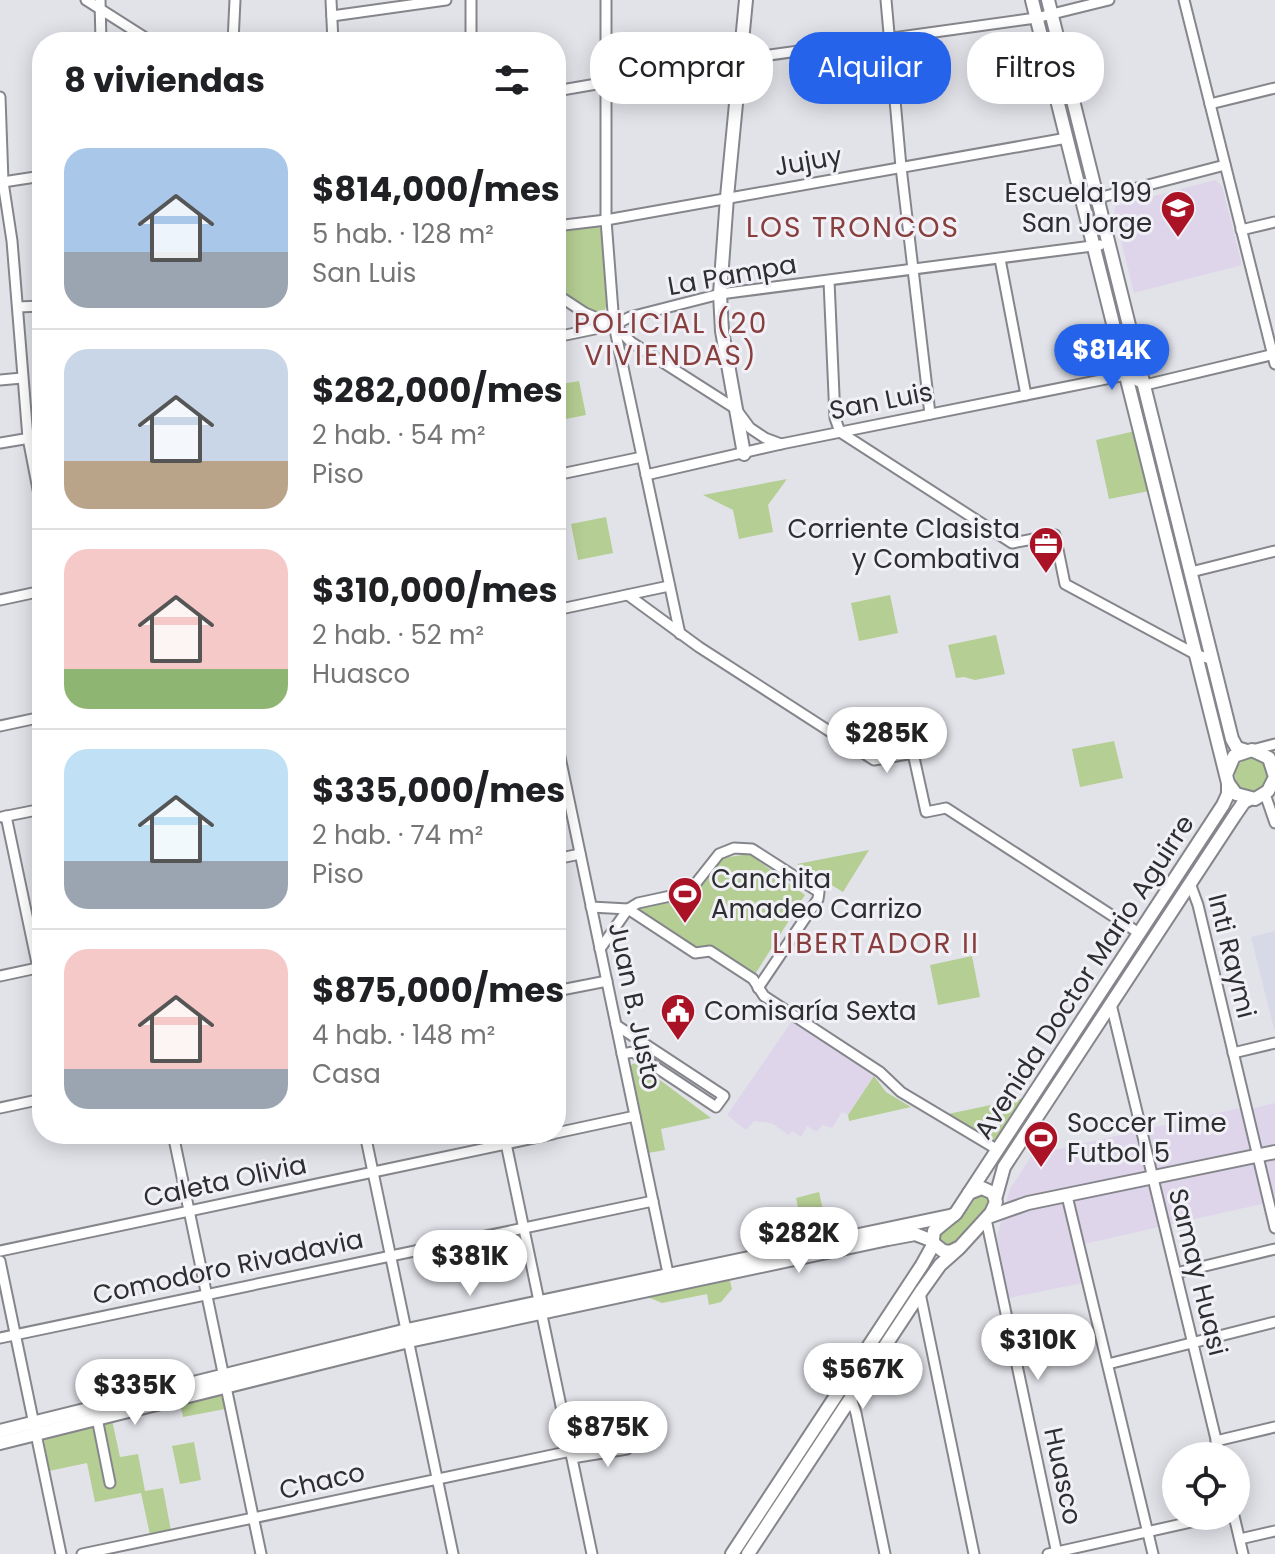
<!DOCTYPE html>
<html lang="es">
<head>
<meta charset="utf-8">
<style>
	body { margin:0; font-family:Poppins,sans-serif; background:#f6f6f6; color:#202124; height:100vh; display:flex; flex-direction:column; font-size:30px; white-space:nowrap }
	* { box-sizing:border-box; margin:0 }
	p { font-size:26px; color:#757577 }
	.icon { flex:none; width:44px; height:44px; fill:none; stroke:currentColor; stroke-width:2; stroke-linecap:round; stroke-linejoin:round }
	.map { position:relative; flex:1; overflow:hidden }
	.drawer { position:absolute; left:32px; top:32px; width:534px; height:1112px; display:flex; flex-direction:column; background:#fff; border-radius:32px; box-shadow:0 4px 20px #0003 }
	.drawer>* { flex:none }
	.top-card { position:absolute; left:590px; top:32px; width:564px; height:72px; display:flex; gap:16px }
	.controls { position:absolute; left:1162px; top:1442px; display:grid; gap:16px }
	.controls a { display:grid; place-items:center; width:88px; height:88px; border-radius:50%; background:#fff; box-shadow:0 4px 20px #0003; font-size:40px }
	.price { position:absolute; translate:-50% -68px; padding:0 18px; border-radius:28px; background:#fff; color:#222; font-size:26px; line-height:52px; filter:drop-shadow(0 2px 4px #0008) }
	.price::after { content:''; position:absolute; left:50%; top:48px; width:24px; height:18px; margin-left:-12px; background:inherit; clip-path:polygon(0 0,100% 0,50% 100%) }
	.price.current { background:#2563eb; color:#fff }
	ul { padding:0; list-style:none }
	li { display:flex; align-items:center; gap:24px; height:200px; padding:0 32px }
	li+li { border-top:2px solid #e0e0e0 }
	li span { display:grid; place-items:center; flex:none; width:224px; height:160px; border-radius:24px; color:#555 }
	li>.icon { margin-inline-start:auto }
	span .icon { width:96px; height:96px; fill:#fffc; stroke-width:1 }
	li b { font-size:34px }
	h2 { display:flex; justify-content:space-between; align-items:center; height:96px; padding:0 32px; font-size:34px }
	.tag { padding:0 28px; border-radius:32px; background:#fff; box-shadow:0 4px 20px #0003; font-size:28px; line-height:72px }
	.tag.current { background:#2563eb; color:#fff }
	.map>svg:first-child { display:block }
	.commercial { fill:#dfd5ea }
	.built { fill:#d7d9e6 }
	.green { fill:#b5ce93 }
	.lines { fill:none; stroke-linecap:round; stroke-linejoin:round }
	.street-casing { stroke:#85868b; stroke-width:13 }
	.secondary-casing { stroke:#85868b; stroke-width:16 }
	.street { stroke:#fff; stroke-width:9 }
	.secondary { stroke:#fff; stroke-width:12 }
	.labels { text-anchor:middle; stroke-width:6; stroke-linejoin:round; paint-order:stroke }
	.street-label { font-size:26px; fill:#2d2e30; stroke:#f0f0f6 }
	.poi-label { font-size:26px; fill:#2d2e30; stroke:#f0f0f6; text-anchor:start }
	.neighbourhood-label { font-size:28px; letter-spacing:2px; fill:#873e3c; stroke:#f0f0f6 }
</style>
</head>
<body>
<div class="map">
<svg width="1275" height="1554" viewBox="0 0 1275 1554">
	<rect width="100%" height="100%" fill="#e2e3e9"/>
	<g class="commercial">
		<path d="M1215 180 1222 186 1242 265 1134 293 1114 213 1116 206Z"/>
		<path d="M792 1021 874 1076 848 1115 842 1112 832 1128 822 1125 817 1132 807 1126 801 1137 792 1131 789 1135 771 1123 754 1121 746 1130 727 1115Z"/>
		<path d="M1275 1103V1201L1084 1244 1083 1283 1009 1298 997 1236 1010 1189 1032 1155 1240 1108H1254Z"/>
	</g>
	<path class="built" d="M1275 931V1029H1274L1251 937Z"/>
	<g class="green">
		<path d="M593 226H599L602 232 607 304 604 312H594L556 288V231Z"/>
		<path d="M579 381 586 415 556 421V385Z"/>
		<path d="M1135 431 1149 491 1109 499 1096 440Z"/>
		<path d="M787 479 768 505 773 532 739 539 733 510 703 495Z"/>
		<path d="M606 517 613 553 578 560 571 524Z"/>
		<path d="M890 595 898 633 859 641 851 603Z"/>
		<path d="M996 635 1005 674 975 680 964 677 956 678 948 645Z"/>
		<path d="M1114 741 1123 778 1080 787 1072 749Z"/>
		<circle cx="1252" cy="775" r="17"/>
		<path d="M869 850 843 892 797 864Z"/>
		<path d="M749 854 805 895 754 976 712 947H695L638 911 640 907 692 895 722 858Z"/>
		<path d="M972 956 980 997 938 1005 930 965Z"/>
		<path d="M637 1063 711 1118 661 1129 665 1150 648 1153 630 1068 632 1064Z"/>
		<path d="M874 1076 886 1092 911 1107 849 1121 848 1115Z"/>
		<path d="M1024 1098 998 1140 991 1141 948 1114Z"/>
		<path d="M819 1192 826 1223 815 1225 809 1233 803 1229 796 1198Z"/>
		<path d="M979 1193 991 1198 989 1210 981 1214 952 1245 943 1246 939 1242 938 1233 969 1208Z"/>
		<path d="M729 1277 732 1289 721 1302 709 1305 707 1294 662 1303 643 1295Z"/>
		<path d="M216 1393 223 1398 225 1409 183 1417 180 1403Z"/>
		<path d="M112 1420 120 1457 138 1454 145 1491 163 1488 171 1531 150 1535 141 1493 95 1502 87 1463 49 1471 44 1439Z"/>
		<path d="M621 1427 625 1430 627 1442 625 1446 582 1453 577 1450 575 1440 579 1435Z"/>
		<path d="M194 1442 201 1480 180 1484 172 1446Z"/>
	</g>
	<g class="lines">
		<g class="street-casing">
			<g id="street">
				<path d="M86 0 152 42"/>
				<path d="M100 0 101 42"/>
				<path d="M331 0 333 42"/>
				<path d="M471 0V42"/>
				<path d="M606 0V220L614 325 680 634"/>
				<path d="M886 0 901 167 930 414"/>
				<path d="M1184 0 1275 364"/>
				<path d="M332 16 446 0"/>
				<path d="M233 42 235 0"/>
				<path d="M556 91 741 59 1036 18 1109 0"/>
				<path d="M0 97 3 182 12 241 28 438 42 510"/>
				<path d="M1210 104 1275 88"/>
				<path d="M3 182 42 176"/>
				<path d="M1098 198 1225 165"/>
				<path d="M556 226 606 220 1067 138"/>
				<path d="M1241 230 1275 222"/>
				<path d="M1000 259 1026 395"/>
				<path d="M829 281 835 418 840 432 1012 543 1055 535 1065 584 1195 654 1213 660"/>
				<path d="M556 294 585 313 614 325 631 342 736 409 750 428 765 438 781 444"/>
				<path d="M18 307 42 306"/>
				<path d="M556 337 614 325 630 317 720 294 1100 245"/>
				<path d="M0 380 22 378"/>
				<path d="M0 443 42 436"/>
				<path d="M556 475 642 457"/>
				<path d="M646 475 781 444 1126 375 1145 385 1275 354"/>
				<path d="M1191 572 1275 551"/>
				<path d="M628 595 699 647 874 760 913 753 926 812 946 808 1139 933"/>
				<path d="M0 600 42 591"/>
				<path d="M556 610 669 586"/>
				<path d="M0 726 42 717"/>
				<path d="M556 738 669 1278"/>
				<path d="M1252 750 1275 744"/>
				<path d="M1265 794 1275 823"/>
				<path d="M6 816 38 968"/>
				<path d="M2 817 42 809"/>
				<path d="M556 859 580 854"/>
				<path d="M1190 883 1198 905 1275 1228"/>
				<path d="M591 907 628 909 695 953 710 951 753 979 764 996 880 1072 901 1092 998 1150"/>
				<path d="M600 949 628 909 638 903 689 892 719 854 734 848 752 849 819 892 818 899 758 988"/>
				<path d="M0 976 42 967"/>
				<path d="M556 991 607 981"/>
				<path d="M1111 1004 1220 1456"/>
				<path d="M616 1025 724 1096 716 1107 633 1052 622 1054"/>
				<path d="M1233 1053 1275 1043"/>
				<path d="M0 1108 42 1099"/>
				<path d="M556 1133 635 1116"/>
				<path d="M173 1134 261 1554"/>
				<path d="M365 1134 453 1554"/>
				<path d="M504 1134 592 1554"/>
				<path d="M1067 1196 1153 1554"/>
				<path d="M986 1219 1057 1554"/>
				<path d="M0 1251 553 1134"/>
				<path d="M0 1261 61 1554"/>
				<path d="M1176 1273 1275 1249"/>
				<path d="M920 1293 974 1554"/>
				<path d="M0 1338 653 1201"/>
				<path d="M1108 1364 1275 1322"/>
				<path d="M851 1398 856 1413 885 1554"/>
				<path d="M97 1418 110 1483"/>
				<path d="M567 1434 623 1422 629 1425 632 1442 627 1449 572 1458"/>
				<path d="M1216 1441 1275 1427"/>
				<path d="M1234 1516 1243 1554"/>
				<path d="M1240 1539 1275 1531"/>
				<path d="M82 1554 571 1451"/>
				<path d="M1048 1554 1218 1516"/>
			</g>
		</g>
		<g class="secondary-casing">
			<g id="secondary">
				<path d="M1032 0 1228 783 1236 794 1255 799 1268 791 1275 777 1269 758 1252 750 1234 756 1226 775"/>
				<path d="M1048 0 1232 739 1237 748 1247 751"/>
				<path d="M744 454 722 331 720 294 727 197 746 0"/>
				<path d="M996 1196 1004 1167 1235 815 1244 802 1250 799"/>
				<path d="M988 1217 1028 1203 1275 1152"/>
				<path d="M933 1243 943 1251 950 1252 960 1247 991 1213 996 1202 993 1193 982 1188 969 1193"/>
				<path d="M0 1431 407 1330 954 1215"/>
				<path d="M0 1443 409 1341 888 1239 915 1234 933 1241"/>
				<path d="M732 1554 922 1265 932 1247 934 1231 956 1213 1223 805 1228 794V783"/>
				<path d="M748 1554 920 1293 940 1265 958 1249"/>
			</g>
		</g>
		<use href="#street" class="street"/>
		<use href="#secondary" class="secondary"/>
	</g>
	<defs>
		<g id="school-pin" transform="scale(1.8)"><path d="M0 17L-7.5 6A9.5 9.5 0 1 1 7.5 6Z" fill="#a91325" stroke="#f0f0f6"/><path d="M0-5L7-2L0 1L-7-2ZM-4 1L0 2.5L4 1V4Q0 6-4 4Z" fill="#fff"/></g>
		<g id="office-pin" transform="scale(1.8)"><path d="M0 17L-7.5 6A9.5 9.5 0 1 1 7.5 6Z" fill="#a91325" stroke="#f0f0f6"/><path d="M-6-3h4V-5.5h4V-3h4V5H-6ZM-1-4.5V-3h2v-1.5ZM-6 0V1H6V0Z" fill="#fff"/></g>
		<g id="stadium-pin" transform="scale(1.8)"><path d="M0 17L-7.5 6A9.5 9.5 0 1 1 7.5 6Z" fill="#a91325" stroke="#f0f0f6"/><path d="M0-5a6.5 5 0 1 0 0 10a6.5 5 0 1 0 0-10ZM-3.5-1.8h7v3.6h-7Z" fill="#fff"/></g>
		<g id="civic-pin" transform="scale(1.8)"><path d="M0 17L-7.5 6A9.5 9.5 0 1 1 7.5 6Z" fill="#a91325" stroke="#f0f0f6"/><path d="M-.6-6.5H3V-4.5H.6V-3L4-1V1h2V6H-6V1h2V-1L-.6-3ZM-1.2 2.5V6h2.4V2.5Z" fill="#fff"/></g>
	</defs>
	<g fill-rule="evenodd">
		<use href="#school-pin" x="1178" y="208"/>
		<use href="#office-pin" x="1046" y="544"/>
		<use href="#stadium-pin" x="685" y="894"/>
		<use href="#civic-pin" x="678" y="1011"/>
		<use href="#stadium-pin" x="1041" y="1138"/>
	</g>
	<g class="labels">
		<g class="street-label">
			<text transform="translate(808 161) rotate(-10)" y="9">Jujuy</text>
			<text transform="translate(732 275) rotate(-10)" y="9">La Pampa</text>
			<text transform="translate(881 401) rotate(-11)" y="9">San Luis</text>
			<text transform="translate(1232 956) rotate(76)" y="9">Inti Raymi</text>
			<text transform="translate(1084 977) rotate(-57)" y="9">Avenida Doctor Mario Aguirre</text>
			<text transform="translate(635 1006) rotate(78)" y="9">Juan B. Justo</text>
			<text transform="translate(225 1181) rotate(-12)" y="9">Caleta Olivia</text>
			<text transform="translate(228 1267) rotate(-12)" y="9">Comodoro Rivadavia</text>
			<text transform="translate(1198 1272) rotate(76)" y="9">Samay Huasi</text>
			<text transform="translate(1063 1476) rotate(78)" y="9">Huasco</text>
			<text transform="translate(322 1481) rotate(-13)" y="9">Chaco</text>
		</g>
		<g class="poi-label">
			<text x="1152" y="202" text-anchor="end">Escuela 199<tspan x="1152" dy="30">San Jorge</tspan></text>
			<text x="1020" y="538" text-anchor="end">Corriente Clasista<tspan x="1020" dy="30">y Combativa</tspan></text>
			<text x="711" y="888">Canchita<tspan x="711" dy="30">Amadeo Carrizo</tspan></text>
			<text x="704" y="1020">Comisaría Sexta</text>
			<text x="1067" y="1132">Soccer Time<tspan x="1067" dy="30">Futbol 5</tspan></text>
		</g>
		<g class="neighbourhood-label">
			<text x="853" y="237">LOS TRONCOS</text>
			<text x="671" y="333">POLICIAL (20<tspan x="671" dy="32">VIVIENDAS)</tspan></text>
			<text x="876" y="953">LIBERTADOR II</text>
		</g>
	</g>
</svg>
<div class="controls">
<a><svg class="icon" aria-label="locate" viewBox="0 0 24 24"><circle cx="12" cy="12" r="6"/><path d="M12 2v4M12 18v4M2 12h4M18 12h4"/></svg></a>
</div>
<b class="price current" style="left:1112px;top:392px">$814K</b>
<b class="price" style="left:887px;top:775px">$285K</b>
<b class="price" style="left:799px;top:1275px">$282K</b>
<b class="price" style="left:470px;top:1298px">$381K</b>
<b class="price" style="left:1038px;top:1382px">$310K</b>
<b class="price" style="left:863px;top:1411px">$567K</b>
<b class="price" style="left:135px;top:1427px">$335K</b>
<b class="price" style="left:608px;top:1469px">$875K</b>
<div class="top-card">
<a class="tag">Comprar</a>
<a class="tag current">Alquilar</a>
<a class="tag">Filtros</a>
</div>
<section class="drawer">
<h2>8 viviendas<svg class="icon" aria-label="filters" viewBox="0 0 24 24"><path d="M4 7h16M4 17h16"/><circle cx="9" cy="7" r="2"/><circle cx="15" cy="17" r="2"/></svg></h2>
<ul>
<li><span style="background:linear-gradient(#a9c7e8 65%,#9aa5b1 0)"><svg class="icon" aria-label="home" viewBox="0 0 24 24"><path d="M3 11l9-7 9 7M6 9v11h12V9"/></svg></span><div><b>$814,000/mes</b><p>5 hab. · 128 m²</p><p>San Luis</p></div></li>
<li><span style="background:linear-gradient(#c9d6e8 70%,#b9a48a 0)"><svg class="icon" aria-label="home" viewBox="0 0 24 24"><path d="M3 11l9-7 9 7M6 9v11h12V9"/></svg></span><div><b>$282,000/mes</b><p>2 hab. · 54 m²</p><p>Piso</p></div></li>
<li><span style="background:linear-gradient(#f6c9c9 75%,#8fb573 0)"><svg class="icon" aria-label="home" viewBox="0 0 24 24"><path d="M3 11l9-7 9 7M6 9v11h12V9"/></svg></span><div><b>$310,000/mes</b><p>2 hab. · 52 m²</p><p>Huasco</p></div></li>
<li><span style="background:linear-gradient(#bfe0f5 70%,#9aa5b1 0)"><svg class="icon" aria-label="home" viewBox="0 0 24 24"><path d="M3 11l9-7 9 7M6 9v11h12V9"/></svg></span><div><b>$335,000/mes</b><p>2 hab. · 74 m²</p><p>Piso</p></div></li>
<li><span style="background:linear-gradient(#f6c9c9 75%,#9aa5b1 0)"><svg class="icon" aria-label="home" viewBox="0 0 24 24"><path d="M3 11l9-7 9 7M6 9v11h12V9"/></svg></span><div><b>$875,000/mes</b><p>4 hab. · 148 m²</p><p>Casa</p></div></li>
</ul>
</section>
</div>
</body>
</html>
